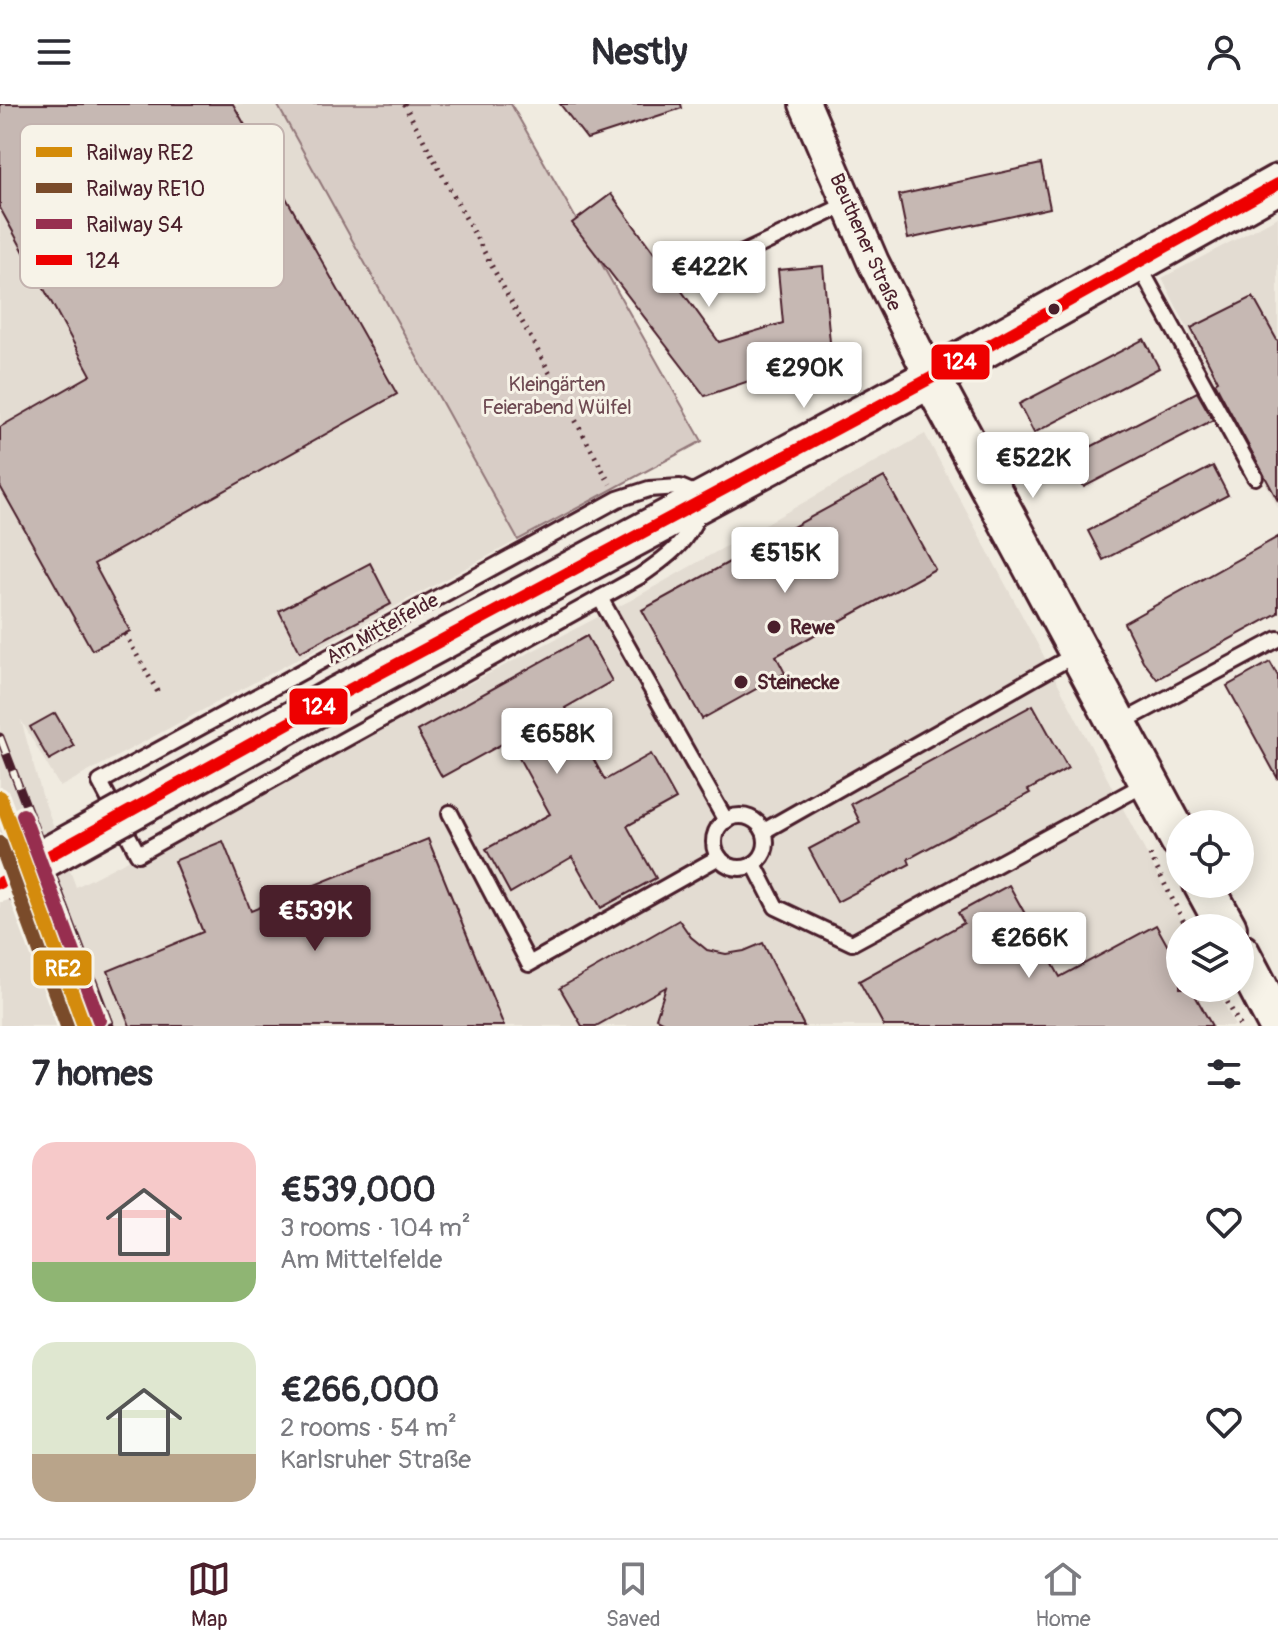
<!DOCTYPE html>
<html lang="en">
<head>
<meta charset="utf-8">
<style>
	body { margin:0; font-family:Pangolin,sans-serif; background:#f2f2f3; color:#2b2b33; height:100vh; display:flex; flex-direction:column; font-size:30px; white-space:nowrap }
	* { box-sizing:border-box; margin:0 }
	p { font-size:26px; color:#7c7c81 }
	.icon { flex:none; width:44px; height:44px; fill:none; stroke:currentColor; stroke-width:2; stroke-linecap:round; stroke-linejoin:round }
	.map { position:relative; height:922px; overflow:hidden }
	.details { display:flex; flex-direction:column; background:#fff; flex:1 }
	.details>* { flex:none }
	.controls { position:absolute; left:1166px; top:706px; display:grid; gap:16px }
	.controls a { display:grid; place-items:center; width:88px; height:88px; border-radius:50%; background:#fff; box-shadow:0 4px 20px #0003; font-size:40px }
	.price { position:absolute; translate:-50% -68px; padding:0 18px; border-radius:8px; background:#fff; color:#222; font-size:26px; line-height:52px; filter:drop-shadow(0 2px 4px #0008) }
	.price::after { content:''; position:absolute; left:50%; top:48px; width:24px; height:18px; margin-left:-12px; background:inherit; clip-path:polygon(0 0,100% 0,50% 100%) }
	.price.on { background:#4a1f2b; color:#fff }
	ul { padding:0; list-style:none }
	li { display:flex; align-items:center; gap:24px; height:200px; padding:0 32px }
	li span { display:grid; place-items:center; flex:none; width:224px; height:160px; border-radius:24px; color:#555 }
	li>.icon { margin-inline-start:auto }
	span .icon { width:96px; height:96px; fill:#fffc; stroke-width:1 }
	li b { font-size:34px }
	h2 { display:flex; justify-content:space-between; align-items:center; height:96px; padding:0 32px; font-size:34px }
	header { display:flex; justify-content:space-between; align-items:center; height:104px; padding:0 32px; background:#fff; font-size:36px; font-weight:800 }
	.tab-bar { display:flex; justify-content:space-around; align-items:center; height:112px; border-top:2px solid #e1e1e2; background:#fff; font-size:22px; color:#7c7c81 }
	.tab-bar a { display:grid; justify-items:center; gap:4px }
	.tab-bar .on { color:#4a1f2b }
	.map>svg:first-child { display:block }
	.built { fill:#e3dcd2 }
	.green { fill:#d8cdc6; stroke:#917678; stroke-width:2 }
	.building { fill:#c6b8b3; stroke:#4a1f2b; stroke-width:2 }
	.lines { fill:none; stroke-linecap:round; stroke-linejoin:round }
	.service-casing { stroke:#4a1f2b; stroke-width:20 }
	.minor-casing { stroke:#4a1f2b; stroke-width:36 }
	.tertiary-casing { stroke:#4a1f2b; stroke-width:44 }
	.path { stroke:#4a1f2b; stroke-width:5; stroke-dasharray:2 6; stroke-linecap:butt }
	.service { stroke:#f7f3e8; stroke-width:14 }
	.minor { stroke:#f7f3e8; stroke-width:30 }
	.tertiary { stroke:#f7f3e8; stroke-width:38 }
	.rail-casing { stroke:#4a1f2b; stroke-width:9 }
	.rail { stroke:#f7f3e8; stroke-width:6; stroke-dasharray:18; stroke-linecap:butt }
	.tertiary-bridge-casing { stroke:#4a1f2b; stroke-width:44; stroke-linecap:butt }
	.tertiary-bridge { stroke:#f7f3e8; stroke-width:38 }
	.bus-1-casing { stroke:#f7f3e8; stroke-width:18 }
	.bus-1 { stroke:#e00; stroke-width:12 }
	.rail-1-casing { stroke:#f7f3e8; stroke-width:20 }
	.rail-2-casing { stroke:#f7f3e8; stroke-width:20 }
	.rail-3-casing { stroke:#f7f3e8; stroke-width:20 }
	.rail-1 { stroke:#d48b09; stroke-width:14 }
	.rail-2 { stroke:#7a4b2a; stroke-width:14 }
	.rail-3 { stroke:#972f50; stroke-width:14 }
	.bus-dot { fill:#4a1f2b; stroke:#f7f3e8; stroke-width:3 }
	.labels { text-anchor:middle; stroke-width:6; stroke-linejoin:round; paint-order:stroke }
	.street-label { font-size:20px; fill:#4a1f2b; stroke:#f7f3e8 }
	.park-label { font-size:20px; fill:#6e4a52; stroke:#f7f3e8 }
	.poi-label { font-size:20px; font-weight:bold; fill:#4a1f2b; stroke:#f7f3e8; text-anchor:start }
	.key { fill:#f7f3e8; stroke:#c3b3af; stroke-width:2 }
	.key-label { font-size:22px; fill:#4a1f2b }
	.line-badge { stroke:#f7f3e8; stroke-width:3 }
	.badge-label { font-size:22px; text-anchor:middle; font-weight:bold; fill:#fff }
</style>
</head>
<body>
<header><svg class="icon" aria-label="menu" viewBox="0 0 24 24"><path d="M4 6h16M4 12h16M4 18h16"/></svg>Nestly<svg class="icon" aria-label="person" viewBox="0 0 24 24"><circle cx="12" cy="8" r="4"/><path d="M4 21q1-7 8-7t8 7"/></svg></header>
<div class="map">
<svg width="1278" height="922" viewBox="0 0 1278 922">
	<rect width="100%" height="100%" fill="#f0ebe0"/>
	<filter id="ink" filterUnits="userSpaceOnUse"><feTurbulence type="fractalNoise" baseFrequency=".0125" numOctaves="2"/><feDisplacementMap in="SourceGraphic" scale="16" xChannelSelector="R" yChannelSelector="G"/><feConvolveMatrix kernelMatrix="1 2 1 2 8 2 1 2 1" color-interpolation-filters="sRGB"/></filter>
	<g filter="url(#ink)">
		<g class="built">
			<path d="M0 0H277L518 436 60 683 21 616 42 691 76 783 631 496 925 330 1047 558 1185 824H1180V884H1216L1235 922H0Z"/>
			<path d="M1278 113V404L1162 174Z"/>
		</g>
		<path class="green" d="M277 0H511L702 337 518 436Z"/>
		<g class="building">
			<path d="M0 0H233L397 290 94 460 130 527 92 546 0 382V323L91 271 0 104Z"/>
			<path d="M560 0H681L682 4 587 35Z"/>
			<path d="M1041 60 1050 104 908 135 899 91Z"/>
			<path d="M611 90 719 238 783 219 778 166 823 162 831 249 705 292 572 119Z"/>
			<path d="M1253 193 1278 238V397L1215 279 1218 277 1191 224Z"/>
			<path d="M1144 235 1159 264 1034 329 1019 300Z"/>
			<path d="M1197 288 1213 316 1084 383 1069 354Z"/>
			<path d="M1213 362 1228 391 1103 456 1088 427Z"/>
			<path d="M884 373 935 465 776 552 785 569 702 615 642 506Z"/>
			<path d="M1278 433V509L1157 575 1143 557 1124 519Z"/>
			<path d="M370 459 391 500 300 548 279 507Z"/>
			<path d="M587 532 612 577 565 604 605 676 651 650 676 695 627 722 656 774 601 804 572 753 510 789 486 745 550 710 509 636 442 673 417 627Z"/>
			<path d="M1270 558 1278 572V675L1227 582Z"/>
			<path d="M1033 601 1068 664 1028 686 1030 689 908 755 910 760 837 798 809 745 860 718 851 700Z"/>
			<path d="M55 609 74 642 49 656 30 623Z"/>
			<path d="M428 735 504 922H130L108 867 203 828 174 757 223 737 251 807Z"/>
			<path d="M1009 781 1060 873 1156 821 1180 864V884H1191L1212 922H884L859 877 964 819 958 809Z"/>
			<path d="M679 816 691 833 707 846 726 850 744 847 763 839 804 922H671L656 914 666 883 596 922H582L560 884Z"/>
		</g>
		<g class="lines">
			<g class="service-casing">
				<g id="service">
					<path d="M1137 158 1255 373"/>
					<path d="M695 172 847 100"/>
					<path d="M680 383 706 394C688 436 678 446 640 472L138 750 100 678 618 395 649 385Z"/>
					<path d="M600 494 726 717"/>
					<path d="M1119 620 1278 535"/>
					<path d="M450 709 529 860 719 753"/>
					<circle cx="740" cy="738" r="26"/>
					<path d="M764 727 1076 550"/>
					<path d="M754 760 776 803 852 839 1147 679"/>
				</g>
			</g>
			<g class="minor-casing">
				<path id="minor" d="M805 0 873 158 931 274"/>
			</g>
			<g class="tertiary-casing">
				<g id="tertiary">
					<path d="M931 274 1180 736"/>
					<path d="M332 595 931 274 1278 80"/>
					<path d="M1203 780 1227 824"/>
					<path d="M1240 849 1278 921"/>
				</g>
			</g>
			<g class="path">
				<path d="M404 0 610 380"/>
				<path d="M125 530 160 592"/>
				<path d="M1150 751 1187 824"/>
				<path d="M1220 884 1240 922"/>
			</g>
			<use href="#service" class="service"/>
			<use href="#minor" class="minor"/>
			<use href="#tertiary" class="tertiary"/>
			<g class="rail-casing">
				<path id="rail" d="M0 633 110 922"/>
			</g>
			<use href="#rail" class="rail"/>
			<g class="tertiary-bridge-casing">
				<path id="tertiary-bridge" d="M0 779 332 595"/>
			</g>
			<use href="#tertiary-bridge" class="tertiary-bridge"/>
			<g class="bus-1-casing">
				<path id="bus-1" d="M0 779 332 595 931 274 1278 80"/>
			</g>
			<use href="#bus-1" class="bus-1"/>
			<g class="rail-1-casing">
				<path id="rail-1" d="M0 693 84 922"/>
			</g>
			<g class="rail-2-casing">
				<path id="rail-2" d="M0 739 67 922"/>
			</g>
			<g class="rail-3-casing">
				<path id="rail-3" d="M23 711 99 916"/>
			</g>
			<use href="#rail-1" class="rail-1"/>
			<use href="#rail-2" class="rail-2"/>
			<use href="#rail-3" class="rail-3"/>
		</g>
	</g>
	<g class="bus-dot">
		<circle cx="1054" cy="205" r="7"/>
		<circle cx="774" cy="523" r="8"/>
		<circle cx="741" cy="578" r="8"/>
	</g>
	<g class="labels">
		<g class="street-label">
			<text transform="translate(866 138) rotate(66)" y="7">Beuthener Straße</text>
			<text transform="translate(382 524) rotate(-29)" y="7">Am Mittelfelde</text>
		</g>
		<g class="park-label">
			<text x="557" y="287">Kleingärten<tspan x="557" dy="23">Feierabend Wülfel</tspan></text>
		</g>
		<g class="poi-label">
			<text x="790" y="530">Rewe</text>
			<text x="757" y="585">Steinecke</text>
		</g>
	</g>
	<rect x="20" y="20" width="264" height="164" rx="12" class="key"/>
	<rect x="36" y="43" width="36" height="10" fill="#d48b09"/>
	<rect x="36" y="79" width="36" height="10" fill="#7a4b2a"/>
	<rect x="36" y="115" width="36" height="10" fill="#972f50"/>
	<rect x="36" y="151" width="36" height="10" fill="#e00"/>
	<g class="key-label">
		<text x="86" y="56">Railway RE2</text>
		<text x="86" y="92">Railway RE10</text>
		<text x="86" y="128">Railway S4</text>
		<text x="86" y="164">124</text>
	</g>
	<g class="line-badge">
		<rect x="930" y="239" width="61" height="38" rx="8" fill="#e00"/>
		<rect x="288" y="583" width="61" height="39" rx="8" fill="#e00"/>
		<rect x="32" y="845" width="61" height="38" rx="8" fill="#d48b09"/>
	</g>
	<g class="badge-label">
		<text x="960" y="265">124</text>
		<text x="319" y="610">124</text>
		<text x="63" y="872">RE2</text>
	</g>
</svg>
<div class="controls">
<a><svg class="icon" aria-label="locate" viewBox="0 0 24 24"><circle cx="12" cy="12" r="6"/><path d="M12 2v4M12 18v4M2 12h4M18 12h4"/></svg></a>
<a><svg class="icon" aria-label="layers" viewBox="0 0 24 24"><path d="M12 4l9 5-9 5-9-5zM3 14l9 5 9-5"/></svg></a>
</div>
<b class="price" style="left:709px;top:205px">€422K</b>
<b class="price" style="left:804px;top:306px">€290K</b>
<b class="price" style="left:1033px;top:396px">€522K</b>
<b class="price" style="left:785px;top:491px">€515K</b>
<b class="price" style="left:557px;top:672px">€658K</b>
<b class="price on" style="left:315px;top:849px">€539K</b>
<b class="price" style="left:1029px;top:876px">€266K</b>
</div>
<section class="details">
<h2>7 homes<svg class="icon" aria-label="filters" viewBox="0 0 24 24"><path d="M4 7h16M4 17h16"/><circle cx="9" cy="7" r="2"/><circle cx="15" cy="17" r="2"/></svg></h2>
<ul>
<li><span style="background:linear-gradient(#f6c9c9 75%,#8fb573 0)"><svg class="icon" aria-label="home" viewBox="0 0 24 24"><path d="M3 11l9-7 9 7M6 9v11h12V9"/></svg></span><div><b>€539,000</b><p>3 rooms · 104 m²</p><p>Am Mittelfelde</p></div><svg class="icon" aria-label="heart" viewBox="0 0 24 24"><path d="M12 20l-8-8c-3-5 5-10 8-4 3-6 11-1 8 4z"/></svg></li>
<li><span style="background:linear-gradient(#dfe7d0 70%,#b9a48a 0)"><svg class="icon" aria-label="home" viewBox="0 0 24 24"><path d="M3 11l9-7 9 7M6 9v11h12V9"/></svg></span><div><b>€266,000</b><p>2 rooms · 54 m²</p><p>Karlsruher Straße</p></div><svg class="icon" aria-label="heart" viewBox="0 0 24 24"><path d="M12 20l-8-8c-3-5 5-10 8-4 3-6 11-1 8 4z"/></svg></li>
</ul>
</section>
<nav class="tab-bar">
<a class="on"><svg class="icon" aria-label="map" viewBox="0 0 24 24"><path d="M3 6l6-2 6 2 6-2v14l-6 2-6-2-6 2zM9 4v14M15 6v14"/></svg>Map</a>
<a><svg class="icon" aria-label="saved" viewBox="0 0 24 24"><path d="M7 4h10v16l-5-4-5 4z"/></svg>Saved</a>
<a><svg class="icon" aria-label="home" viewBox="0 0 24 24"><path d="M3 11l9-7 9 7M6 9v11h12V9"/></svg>Home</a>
</nav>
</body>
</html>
